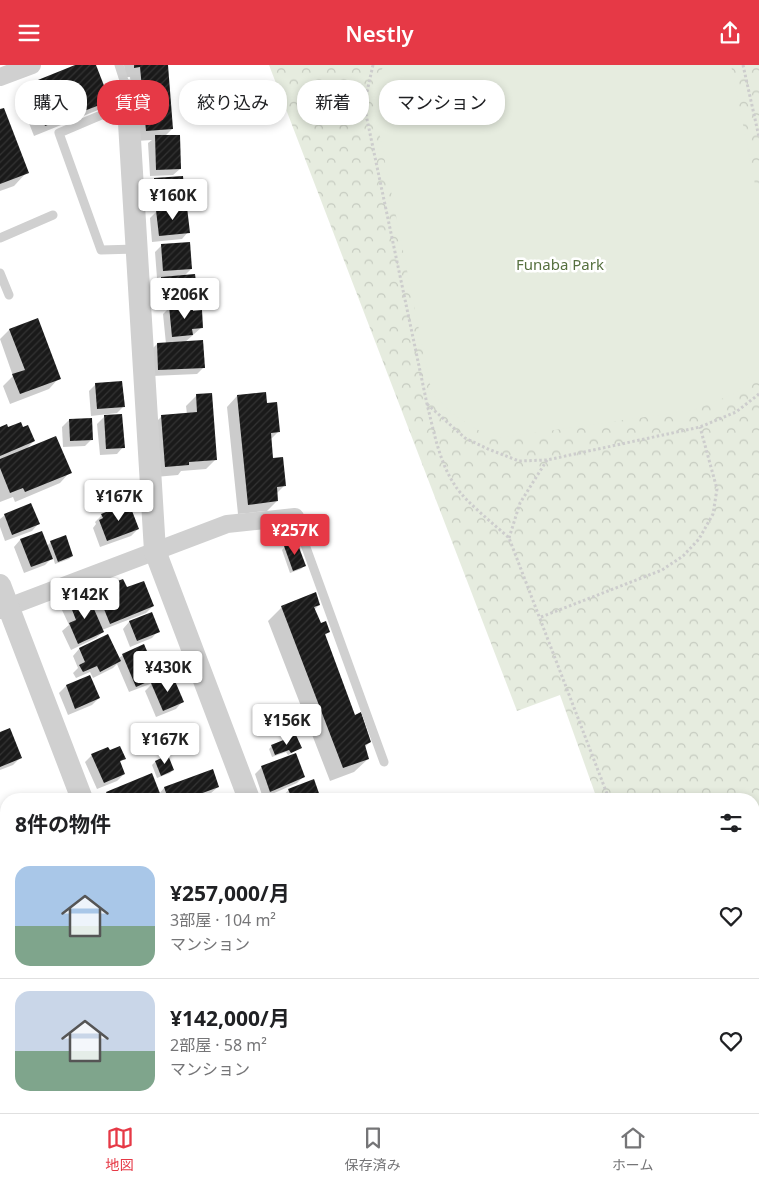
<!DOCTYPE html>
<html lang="ja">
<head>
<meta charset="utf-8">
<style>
	body { margin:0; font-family:"Noto Sans","Noto Sans JP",sans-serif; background:#f6f6f6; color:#202124; height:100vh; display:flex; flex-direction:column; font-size:19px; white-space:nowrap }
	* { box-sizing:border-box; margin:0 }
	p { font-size:16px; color:#757577 }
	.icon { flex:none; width:28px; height:28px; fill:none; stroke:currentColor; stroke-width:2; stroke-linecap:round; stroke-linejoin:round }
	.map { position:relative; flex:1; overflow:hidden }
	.details { position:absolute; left:0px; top:728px; width:760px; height:321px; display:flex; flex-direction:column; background:#fff; border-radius:20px 20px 0 0; box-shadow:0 2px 8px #0003 }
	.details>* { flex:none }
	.hud { position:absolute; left:15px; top:15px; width:500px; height:45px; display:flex; gap:10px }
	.price { position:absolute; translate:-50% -42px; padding:0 11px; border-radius:5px; background:#fff; color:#222; font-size:16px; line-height:32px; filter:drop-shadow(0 1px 2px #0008) }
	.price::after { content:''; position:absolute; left:50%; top:30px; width:15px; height:11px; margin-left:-8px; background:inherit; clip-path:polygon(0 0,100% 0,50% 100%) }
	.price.on { background:#e63946; color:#fff }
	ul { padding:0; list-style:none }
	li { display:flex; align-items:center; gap:15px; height:125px; padding:0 15px }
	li+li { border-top:1px solid #e0e0e0 }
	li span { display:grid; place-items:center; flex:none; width:140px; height:100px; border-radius:15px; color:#555 }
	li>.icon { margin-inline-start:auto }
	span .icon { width:60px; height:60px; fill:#fffc; stroke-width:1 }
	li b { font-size:21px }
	h2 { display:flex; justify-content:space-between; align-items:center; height:60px; padding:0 15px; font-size:21px }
	.tag { padding:0 18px; border-radius:20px; background:#fff; box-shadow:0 2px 8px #0003; font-size:18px; line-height:45px }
	.tag.on { background:#e63946; color:#fff }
	header { display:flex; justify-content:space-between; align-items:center; height:65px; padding:0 15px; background:#e63946; color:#fff; font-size:22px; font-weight:600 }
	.tabs { display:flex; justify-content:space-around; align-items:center; height:70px; border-top:1px solid #e0e0e0; background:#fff; font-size:14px; color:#757577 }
	.tabs a { display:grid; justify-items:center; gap:2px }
	.tabs .on { color:#e63946 }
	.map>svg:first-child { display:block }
	.forest { fill:url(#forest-crowns) }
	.pitch { fill:#e6ecdf }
	.shadow { fill:#0003 }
	.building { fill:url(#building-hatch) }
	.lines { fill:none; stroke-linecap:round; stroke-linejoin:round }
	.path { stroke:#cdcdcd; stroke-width:3; stroke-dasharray:2.5 2.5; stroke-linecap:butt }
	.service { stroke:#d0d0d0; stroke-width:9 }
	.minor { stroke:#d0d0d0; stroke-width:18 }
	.tertiary { stroke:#d0d0d0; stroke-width:22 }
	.primary { stroke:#ababab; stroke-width:28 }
	.labels { text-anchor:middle; stroke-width:5; stroke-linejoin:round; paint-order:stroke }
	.park-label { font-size:15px; fill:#56703f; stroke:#fff }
</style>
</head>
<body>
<header><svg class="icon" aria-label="menu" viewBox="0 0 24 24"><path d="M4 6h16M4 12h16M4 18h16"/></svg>Nestly<svg class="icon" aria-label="share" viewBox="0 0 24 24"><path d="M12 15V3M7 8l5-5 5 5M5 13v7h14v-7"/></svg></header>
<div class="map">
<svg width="759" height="1048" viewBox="0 0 759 1048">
	<defs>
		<pattern id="forest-crowns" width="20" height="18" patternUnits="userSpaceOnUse" patternTransform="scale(1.25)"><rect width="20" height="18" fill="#e6ecdf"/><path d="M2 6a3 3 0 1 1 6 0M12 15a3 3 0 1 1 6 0" fill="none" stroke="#c6cbc0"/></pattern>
		<pattern id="building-hatch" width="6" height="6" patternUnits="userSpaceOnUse" patternTransform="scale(1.25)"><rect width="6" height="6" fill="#1a1a1a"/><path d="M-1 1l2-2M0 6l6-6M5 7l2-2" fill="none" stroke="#333"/></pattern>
	</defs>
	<rect width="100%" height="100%" fill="#fff"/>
	<path class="forest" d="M269 0H759V1048H709L707 1043 754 1042V734H597L560 630 517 646Z"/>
	<path class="pitch" d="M384 0H731L759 139V301L736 328 694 345 493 374 457 352 432 329 371 27Z"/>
	<g class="shadow">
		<path d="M79 0H95L109 35 98 45 34 71 18 30 29 20Z"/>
		<path d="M124 0H167L172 64 165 71 180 104 173 110 150 111 148 78 152 75 136 76 130 12H125Z"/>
		<path d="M0 45 27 107 14 121 0 126Z"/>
		<path d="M154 114 184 136 176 144 188 167 182 174 152 177 150 153 159 144 149 145 148 121Z"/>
		<path d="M162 180 191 204 184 211 196 233 191 239 192 247 202 262 184 278 204 302 197 309 152 311 150 286 157 279H166L163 249 171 241 157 242 155 220 162 212 157 213 155 187Z"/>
		<path d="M37 255 59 313 49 324 10 339 3 321 13 311 0 274 9 265Z"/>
		<path d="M96 319 123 342 117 348 91 351 89 326Z"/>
		<path d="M196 331 216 394 206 404 181 406 178 410 155 412 151 362 161 352 187 349 186 341Z"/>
		<path d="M237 331 266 339 279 366 270 375 272 394 284 421 276 429 277 436 267 446 238 449 227 342Z"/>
		<path d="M106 350 123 382 117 389 100 390 97 359Z"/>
		<path d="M69 355 92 374 85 381 63 382 62 362Z"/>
		<path d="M23 363 34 376 24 386 70 407 60 418 15 437 13 432 0 437V364Z"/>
		<path d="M5 450 38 459 32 466 5 476 0 462V454Z"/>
		<path d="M102 450 138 464 131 471 100 482 93 463 96 459 95 457Z"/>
		<path d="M41 467 47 481 51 477 72 491 69 494 55 499 53 492 45 500 24 508 14 482 20 475Z"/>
		<path d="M285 482 304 501 301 504 290 508 282 485Z"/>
		<path d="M126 524 153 541 146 548 102 565 103 567 96 573 71 585 62 566 69 560 62 545 69 538 86 530 92 543 94 542 90 532 97 525Z"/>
		<path d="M319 540 314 545 321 559 329 567 324 571 354 652 370 677 364 683 368 694 354 707 330 716 268 556 282 542Z"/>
		<path d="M151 548 158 566 152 573 130 582 123 564 129 557Z"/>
		<path d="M107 571 118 594 123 590 157 612 150 619 129 627 117 599 113 603 93 613 90 607 76 613 73 608 78 603 73 591 79 584Z"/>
		<path d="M90 612 99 633 92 640 68 650 59 628 66 621Z"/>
		<path d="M152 619 182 637 176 644 156 652 145 626Z"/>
		<path d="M0 668 20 693 13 700 0 705Z"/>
		<path d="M272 681 300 683 288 690 286 687 272 692 269 684Z"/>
		<path d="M109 687 124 693 119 698 124 709 117 716 97 724 85 697 92 690Z"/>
		<path d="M155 697 173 705 170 708 157 713 152 700Z"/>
		<path d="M262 702 304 711 297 718 263 733 255 709Z"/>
		<path d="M218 722 211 728 196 734H159L158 732 156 734H100L106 728 159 729 164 723Z"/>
		<path d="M289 725 320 734H283L282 731Z"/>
		<path d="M6 784V849L0 851V787Z"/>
		<path d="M6 852V903L0 905V855Z"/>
		<path d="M56 1042H102L95 1048H46Z"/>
		<path d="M235 1042H285L287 1047 233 1048 236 1046Z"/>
		<path d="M288 1042H297L289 1046Z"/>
		<path d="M385 1042H395L386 1046Z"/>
	</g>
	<g class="building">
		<path d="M75 0H96L110 36 45 61 28 19Z"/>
		<path d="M134 0H168L173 64 146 66 140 2 134 3Z"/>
		<path d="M4 43 29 108 0 119V44Z"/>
		<path d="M155 70H180L181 104 156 105Z"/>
		<path d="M183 111 185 136 156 138 154 113Z"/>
		<path d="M187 142 190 168 159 171 156 145Z"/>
		<path d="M190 177 192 204 163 206 161 179Z"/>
		<path d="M195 209 198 234 163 236 161 212Z"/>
		<path d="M192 239 193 246 202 245 203 263 192 264 193 270 172 272 169 241Z"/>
		<path d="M38 253 61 314 20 329 12 309 25 305 9 264Z"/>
		<path d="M203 275 205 303 158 305 157 278Z"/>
		<path d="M122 316 125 342 97 344 95 318Z"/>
		<path d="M266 327 267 338 277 337 280 367 271 368 273 393 283 392 286 421 277 422 278 436 248 440 237 330Z"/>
		<path d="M212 328 217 395 189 397V400L165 402 161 350 197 347 196 329Z"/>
		<path d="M122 349 125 383 106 384 104 350Z"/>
		<path d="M92 353 93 375 70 376 69 354Z"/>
		<path d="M21 357 23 362 28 360 35 376 0 391V362L7 359 8 362Z"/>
		<path d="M56 371 72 408 25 427 23 423 10 428 0 403V394Z"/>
		<path d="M31 438 40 459 12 470 4 449Z"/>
		<path d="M129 438 139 464 107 476 99 455 103 453 101 449Z"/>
		<path d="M42 466 53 494 31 502 20 474Z"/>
		<path d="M66 470 73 491 58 497 50 476Z"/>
		<path d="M297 477 306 501 293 506 284 481Z"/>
		<path d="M123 514 127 522 144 516 154 541 110 559 96 524Z"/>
		<path d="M316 527 320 540 314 542 321 558 326 556 330 567 325 569 355 650 361 647 371 677 365 680 369 694 343 703 281 541Z"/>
		<path d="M87 528 104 567 78 579 69 558 76 555 69 537Z"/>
		<path d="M152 547 160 567 137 576 129 556Z"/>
		<path d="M108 569 121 596 100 607 97 601 83 607 79 600 85 597 79 583Z"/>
		<path d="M144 579 158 612 136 622 122 589Z"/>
		<path d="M172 609 184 637 163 646 151 618Z"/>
		<path d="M90 610 100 633 75 644 66 620Z"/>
		<path d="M10 663 22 693 0 702V667Z"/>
		<path d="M296 670 302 683 291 688 289 685 275 690 271 680Z"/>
		<path d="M120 681 126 694 120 696 125 709 104 718 91 689 108 682 110 685Z"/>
		<path d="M296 688 305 712 270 727 261 701Z"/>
		<path d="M168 690 174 705 161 711 155 696Z"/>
		<path d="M213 704 219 722 186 734H168L164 722Z"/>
		<path d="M152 708 161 731 153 734H109L106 727Z"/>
		<path d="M314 714 321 734H292L288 724Z"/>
		<path d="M6 783V812L0 814V785Z"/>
		<path d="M6 818V845L0 848V820Z"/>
		<path d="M6 851V899L0 902V854Z"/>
		<path d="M0 1006 6 1022V1042H14L16 1048H0Z"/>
		<path d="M52 1042H100V1043L87 1048H50L49 1044Z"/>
		<path d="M120 1042H166L168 1048H111L110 1046Z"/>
		<path d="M242 1042H247L249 1048H234L233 1046Z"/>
		<path d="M251 1042H286L288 1047 253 1048Z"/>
		<path d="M322 1042H335L337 1048H307Z"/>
		<path d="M394 1042H415L417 1048H396Z"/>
	</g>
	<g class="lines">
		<g class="path">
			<path d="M373 0 364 40 427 339C434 367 439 397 456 422 467 438 494 459 509 473L609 734"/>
			<path d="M743 0 759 72"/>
			<path d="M427 339 465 373 488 384 519 396 547 395 700 362 736 347 759 329"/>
			<path d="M509 473 520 438 547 395"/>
			<path d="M541 552 662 505 683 491 699 474 713 449 717 424 700 362"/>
			<path d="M754 942 759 943"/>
		</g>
		<g class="service">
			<path d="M119 0 127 25"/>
			<path d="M127 39 59 68 101 185 136 184"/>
			<path d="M0 173 53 150"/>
			<path d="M0 208 9 230"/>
			<path d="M295 452 384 697"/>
		</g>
		<g class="minor">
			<path d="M0 12 32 0"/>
			<path d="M0 545 227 459 295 452"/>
			<path d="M33 1042 35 1048"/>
		</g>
		<g class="tertiary">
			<path d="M127 25 155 486 249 734"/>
			<path d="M0 520 82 734"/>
			<path d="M197 1042 199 1048"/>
			<path d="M367 1042 369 1048"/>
		</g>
		<g class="primary">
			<path d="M0 929 6 926"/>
			<path d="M0 956 6 954"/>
		</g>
	</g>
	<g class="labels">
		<g class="park-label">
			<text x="560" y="205">Funaba Park</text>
		</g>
	</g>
</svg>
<b class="price" style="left:173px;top:156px">¥160K</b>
<b class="price" style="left:185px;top:255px">¥206K</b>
<b class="price" style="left:119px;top:457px">¥167K</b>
<b class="price on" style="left:295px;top:491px">¥257K</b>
<b class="price" style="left:85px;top:555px">¥142K</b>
<b class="price" style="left:168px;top:628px">¥430K</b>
<b class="price" style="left:287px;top:681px">¥156K</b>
<b class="price" style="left:165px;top:700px">¥167K</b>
<div class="hud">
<a class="tag">購入</a>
<a class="tag on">賃貸</a>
<a class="tag">絞り込み</a>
<a class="tag">新着</a>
<a class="tag">マンション</a>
</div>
<section class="details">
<h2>8件の物件<svg class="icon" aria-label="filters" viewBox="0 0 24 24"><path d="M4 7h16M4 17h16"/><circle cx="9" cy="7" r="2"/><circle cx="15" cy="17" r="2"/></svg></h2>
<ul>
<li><span style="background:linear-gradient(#a9c7e8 60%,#7fa58c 0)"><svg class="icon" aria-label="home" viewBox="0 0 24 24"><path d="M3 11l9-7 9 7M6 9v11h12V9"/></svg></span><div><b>¥257,000/月</b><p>3部屋 · 104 m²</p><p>マンション</p></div><svg class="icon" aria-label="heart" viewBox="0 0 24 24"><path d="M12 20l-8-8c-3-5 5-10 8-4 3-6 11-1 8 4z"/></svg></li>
<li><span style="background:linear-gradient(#c9d6e8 60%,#7fa58c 0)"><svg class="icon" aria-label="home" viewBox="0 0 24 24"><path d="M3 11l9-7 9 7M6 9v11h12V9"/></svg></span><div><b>¥142,000/月</b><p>2部屋 · 58 m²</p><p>マンション</p></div><svg class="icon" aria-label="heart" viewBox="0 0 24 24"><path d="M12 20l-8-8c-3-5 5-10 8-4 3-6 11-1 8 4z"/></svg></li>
</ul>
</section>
</div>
<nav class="tabs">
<a class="on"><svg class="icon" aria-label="map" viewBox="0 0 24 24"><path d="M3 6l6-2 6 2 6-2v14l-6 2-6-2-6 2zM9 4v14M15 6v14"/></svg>地図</a>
<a><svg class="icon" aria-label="saved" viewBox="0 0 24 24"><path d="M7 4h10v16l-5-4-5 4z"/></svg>保存済み</a>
<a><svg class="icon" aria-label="home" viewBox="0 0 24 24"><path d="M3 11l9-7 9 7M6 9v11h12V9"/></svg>ホーム</a>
</nav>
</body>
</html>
